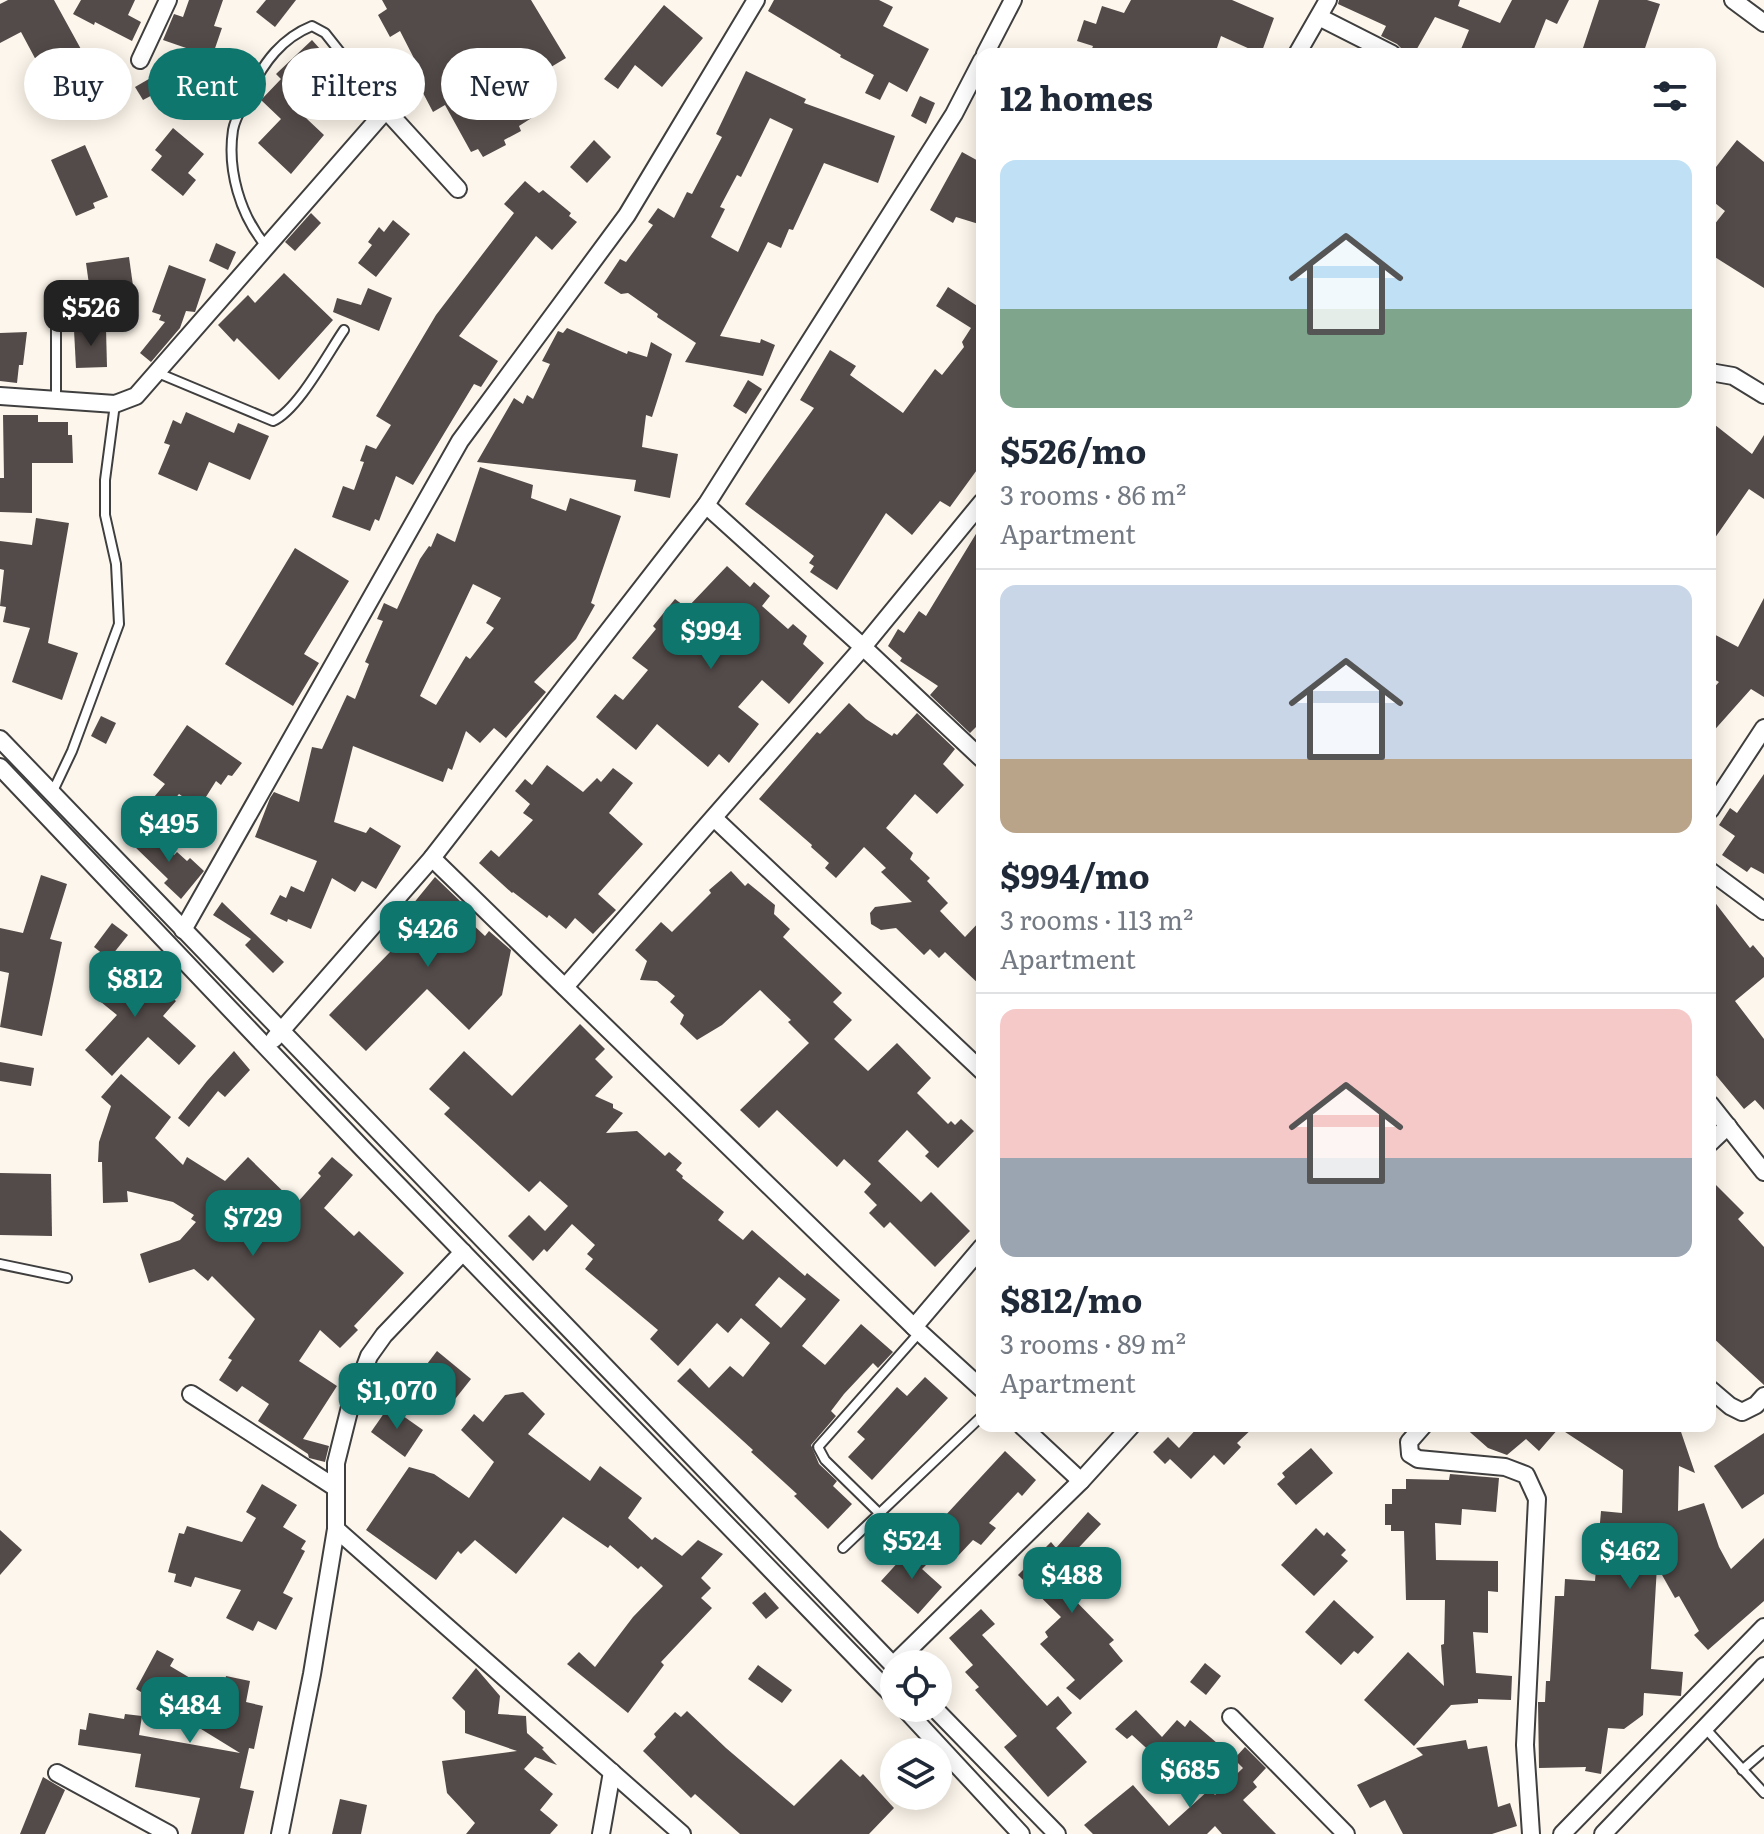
<!DOCTYPE html>
<html lang="en">
<head>
<meta charset="utf-8">
<style>
	body { margin:0; font-family:Literata,serif; background:#f2f2f3; color:#1f2937; height:100vh; display:flex; flex-direction:column; font-size:30px; white-space:nowrap }
	* { box-sizing:border-box; margin:0 }
	p { font-size:26px; color:#747a83 }
	.icon { flex:none; width:44px; height:44px; fill:none; stroke:currentColor; stroke-width:2; stroke-linecap:round; stroke-linejoin:round }
	.map { position:relative; flex:1; overflow:hidden }
	.drawer { position:absolute; left:976px; top:48px; width:740px; height:1384px; display:flex; flex-direction:column; background:#fff; border-radius:16px; box-shadow:0 4px 20px #0003 }
	.drawer>* { flex:none }
	.top-card { position:absolute; left:24px; top:48px; width:760px; height:72px; display:flex; gap:16px }
	.fabs { position:absolute; left:880px; top:1650px; display:grid; gap:16px }
	.fabs a { display:grid; place-items:center; width:72px; height:72px; border-radius:50%; background:#fff; box-shadow:0 4px 20px #0003; font-size:40px }
	.price { position:absolute; translate:-50% -68px; padding:0 18px; border-radius:16px; background:#0f766e; color:#fff; font-size:26px; line-height:52px; filter:drop-shadow(0 2px 4px #0008) }
	.price::after { content:''; position:absolute; left:50%; top:48px; width:24px; height:18px; margin-left:-12px; background:inherit; clip-path:polygon(0 0,100% 0,50% 100%) }
	.price.current { background:#222; color:#fff }
	ul { padding:0; list-style:none }
	li { display:grid; align-content:center; gap:16px; height:424px; padding:0 24px }
	li+li { border-top:2px solid #e0e1e3 }
	li span { display:grid; place-items:center; height:248px; border-radius:16px; color:#555 }
	li>.icon { margin-inline-start:auto }
	span .icon { width:144px; height:144px; fill:#fffc; stroke-width:1 }
	li b { font-size:34px }
	h2 { display:flex; justify-content:space-between; align-items:center; height:96px; padding:0 24px; font-size:34px }
	.pill { padding:0 28px; border-radius:36px; background:#fff; box-shadow:0 4px 20px #0003; font-size:28px; line-height:72px }
	.pill.current { background:#0f766e; color:#fff }
	.map>svg:first-child { display:block }
	.building { fill:#534b49; fill-rule:evenodd }
	.lines { fill:none; stroke-linecap:round; stroke-linejoin:round }
	.lane-casing { stroke:#3f3f3f; stroke-width:12 }
	.street-casing { stroke:#3f3f3f; stroke-width:20 }
	.lane { stroke:#fff; stroke-width:8 }
	.street { stroke:#fff; stroke-width:16 }
</style>
</head>
<body>
<div class="map">
<svg width="1764" height="1834" viewBox="0 0 1764 1834">
	<rect width="100%" height="100%" fill="#fdf6ec"/>
	<g class="building">
		<path d="M8 0H54L99 82 84 89 79 78 53 92 21 32 0 43V4Z"/>
		<path d="M81 0H135L128 15 141 22 132 41 95 22 94 25 73 14Z"/>
		<path d="M189 0H223L214 26 222 28 212 57 163 40 174 14 183 17Z"/>
		<path d="M266 0H296L275 27 256 12Z"/>
		<path d="M382 0H531L566 58 536 76 547 94 534 102 541 112 519 126 521 131 504 140 506 145 483 157 478 149 471 152 445 105 433 112 413 74 420 70 400 31 390 37 378 15 387 9Z"/>
		<path d="M774 0H879L893 7 883 26 929 49 907 92 889 82 880 100 865 93 874 75 840 57 841 55 768 11Z"/>
		<path d="M1131 0H1232L1274 18 1261 54 1221 36 1215 54H1090L1093 46 1077 41 1084 20 1096 24 1102 6 1124 13Z"/>
		<path d="M1339 0H1460L1458 6 1500 23 1512 0H1569L1557 24 1546 19 1532 54H1459L1469 30 1435 17 1414 54H1407L1397 44 1381 36 1386 26 1338 4Z"/>
		<path d="M1599 0H1647L1660 4 1643 54H1581Z"/>
		<path d="M664 5 703 38 662 87 635 65 618 89 604 79Z"/>
		<path d="M312 40 329 59 289 102 324 135 291 174 258 143 281 119 261 100 281 79 276 74Z"/>
		<path d="M746 71 806 99 804 103 895 136 878 183 824 163 793 230 789 229 781 248 768 242 720 336 760 343 761 339 775 345 763 376 685 362 696 343 657 317 658 314 628 293 621 294 604 283 620 259 626 262 653 225 648 222 658 208 674 218 687 192 692 194 722 137 716 134ZM770 118 793 129 738 252 711 237 725 209 720 207 737 175 741 177Z"/>
		<path d="M154 76 162 90 143 100 135 87Z"/>
		<path d="M920 96 935 103 926 124 911 116Z"/>
		<path d="M173 128 204 154 188 173 196 180 183 196 151 170 162 156 155 150Z"/>
		<path d="M594 140 611 157 587 183 570 167Z"/>
		<path d="M1737 140 1764 162V288L1710 254V230L1725 211 1710 199V162L1716 167Z"/>
		<path d="M85 145 108 197 93 203 95 208 76 216 51 160Z"/>
		<path d="M962 152 982 163V225L956 217 953 223 930 210Z"/>
		<path d="M525 181 539 193 543 190 571 213 569 216 577 222 552 250 536 236 459 336 498 361 481 387 474 384 413 485 396 476 379 521 375 519 370 531 332 517 343 486 354 490 364 462 360 461 366 445 376 449 391 425 376 416 436 315 514 213 504 204Z"/>
		<path d="M311 213 321 223 295 251 285 242Z"/>
		<path d="M393 220 410 234 376 277 358 263 372 245 368 242 379 227 384 232Z"/>
		<path d="M216 243 236 252 228 270 209 261Z"/>
		<path d="M129 257 134 293 91 299 86 263Z"/>
		<path d="M169 265 206 279 195 312 186 311 180 328 151 362 140 353 165 322 159 320 161 315 152 312Z"/>
		<path d="M284 273 333 320 279 380 237 338 234 342 218 325 248 295 255 303Z"/>
		<path d="M948 287 982 309V463L950 507 940 501 912 535 886 513 837 590 810 572 814 566 809 563 814 556 745 504 814 408 800 400 830 350 856 366 850 375 903 413 935 369 942 375 964 347 962 342 971 328 936 306Z"/>
		<path d="M368 288 392 298 379 331 333 312 337 298 361 305Z"/>
		<path d="M567 328 627 354 628 351 647 357 651 342 672 354 652 417 646 415 642 447 678 454 670 498 634 491 636 480 477 462 514 398 523 404 527 395 533 399 550 364 542 361 558 331 563 333Z"/>
		<path d="M106 329 107 367 76 368 74 330Z"/>
		<path d="M27 332 23 365H19L17 383 0 381V333Z"/>
		<path d="M748 380 762 389 746 414 733 406Z"/>
		<path d="M186 412 234 433 238 423 269 436 250 480 209 462 197 491 158 474 170 445 164 443 173 420 181 424Z"/>
		<path d="M3 415H38V422H68V435H72L73 463H32V513L0 512V478H4Z"/>
		<path d="M1710 421 1752 454 1764 435V499L1749 489 1710 545Z"/>
		<path d="M480 467 533 485 531 498 566 511 570 498 621 516 591 603 595 605 576 639 534 682 546 692 506 738 494 728 480 743 466 731 452 770 448 768 443 782 353 746 334 822 366 833 370 827 401 846 376 889 362 881 355 892 332 878 311 929 288 919 287 922 270 914 280 895 286 898 291 886 304 892 317 861 255 837 270 798 274 792 299 802 312 747 322 749 347 695 355 699 369 664 365 662 383 621 377 619 384 603 397 609 420 559 429 546 431 547 437 533 455 542ZM473 584 501 598 486 623 494 628 470 659 466 656 436 705 420 696Z"/>
		<path d="M36 518 69 523 48 643 78 653 62 700 12 682 30 628 3 622 6 607 0 606 4 570 0 569V541L32 545Z"/>
		<path d="M982 524V721L970 733 930 695 938 686 900 661 902 658 888 646 898 629 904 633 919 611 926 616Z"/>
		<path d="M295 548 349 581 304 654 319 663 293 706 225 664Z"/>
		<path d="M727 566 750 587 754 582 770 596 762 606 788 629 793 624 807 636 803 644 824 663 789 704 762 680 738 707 759 724 729 763 719 754 708 767 657 724 636 750 596 717 615 694 623 700 648 670 632 658 656 629 653 626 675 599 687 608Z"/>
		<path d="M1764 598V697L1751 689 1710 735V692L1719 682 1710 677V632L1738 647Z"/>
		<path d="M849 703 866 719 892 736 894 733 897 735 917 713 955 749 943 764 964 785 937 814 915 794 886 828 913 853 910 859 930 878 927 881 948 903 940 911 965 937 982 919V987L945 952 939 958 930 949 924 955 896 928 881 930 871 924 870 913 875 907 912 902 881 872 886 868 864 847 836 878 825 868 829 863 811 847 812 845 759 799 817 732 820 734Z"/>
		<path d="M101 716 116 723 106 744 91 736Z"/>
		<path d="M187 725 242 763 232 776 228 775 221 785 216 781 199 808 179 794 156 821 143 810 165 784 153 775Z"/>
		<path d="M547 765 583 792 597 778 601 782 613 768 633 783 609 813 643 844 598 894 616 910 593 934 575 918 566 929 549 915 547 918 513 892 512 893 479 863 491 850 499 857 533 820 523 813 530 804 515 791 525 779 532 785Z"/>
		<path d="M1764 774V874L1751 867 1747 872 1722 855 1735 836 1719 825 1730 808 1737 813Z"/>
		<path d="M149 829 174 855 177 852 187 861 190 858 204 871 181 899 164 883 168 879 133 845Z"/>
		<path d="M731 871 745 886 748 883 775 905 774 914 790 929 783 937 842 993 833 1002 852 1020 834 1039 868 1071 897 1043 931 1078 917 1093 948 1124 951 1121 955 1125 961 1119 974 1131 938 1168 925 1156 929 1152 907 1130 878 1161 921 1202 931 1192 970 1231 935 1267 890 1222 884 1228 869 1213 877 1205 864 1192 871 1184 844 1159 837 1167 777 1110 759 1128 740 1110 809 1043 788 1022 791 1020 760 990 722 1025 697 1040 680 1024 684 1015 670 1002 675 996 657 981 640 980 647 961 635 950 661 922 672 932 711 893 709 890Z"/>
		<path d="M41 875 67 884 50 939 62 942 42 1036 0 1027 9 973 0 971V928L23 933Z"/>
		<path d="M435 877 461 902 455 908 485 936 489 931 511 950 502 995 469 1030 427 989 366 1051 329 1015 391 951 381 943Z"/>
		<path d="M1710 896 1750 948 1753 945 1764 958V977L1735 1001 1764 1039V1110L1755 1100 1744 1109 1710 1068Z"/>
		<path d="M222 902 284 962 273 973 245 945 251 939 213 915Z"/>
		<path d="M112 923 128 935 109 959 94 947Z"/>
		<path d="M122 956 176 1001 163 1016 196 1046 179 1065 148 1037 112 1076 85 1050 117 1015 91 994Z"/>
		<path d="M580 1024 605 1049 595 1059 613 1077 595 1096 613 1104V1108L623 1113 606 1133 637 1131 665 1156 669 1152 682 1163 676 1170 683 1176 682 1178 724 1212 718 1220 743 1240 752 1230 805 1276 807 1273 840 1300 802 1346 825 1365 861 1324 893 1352 878 1368 873 1363 844 1394 831 1411 836 1416 811 1445 819 1464 837 1481 833 1486 852 1504 828 1529 794 1496 797 1494 751 1452 753 1450 677 1381 690 1368 709 1388 730 1366 743 1377 770 1343 741 1318 728 1333 717 1323 678 1366 650 1339 658 1330 585 1269 593 1259 587 1254 595 1245 572 1224 547 1252 544 1249 533 1261 508 1236 529 1215 545 1231 568 1206 540 1181 529 1192 444 1114 450 1108 429 1089 464 1051 512 1096ZM779 1277 806 1299 781 1328 755 1305Z"/>
		<path d="M234 1051 250 1070 225 1097 218 1091 189 1127 178 1118 207 1081Z"/>
		<path d="M0 1062 34 1068 31 1086 0 1081Z"/>
		<path d="M121 1074 171 1117 155 1138 183 1165 187 1157 225 1181 248 1157 296 1204 321 1176 318 1173 332 1157 353 1175 324 1208 354 1236 359 1231 404 1273 354 1326 358 1330 340 1348 320 1330 299 1361 337 1386 303 1439 329 1446 325 1462 309 1458 308 1454 258 1421 269 1404 242 1386 237 1392 219 1380 232 1360 228 1358 255 1319 212 1276 208 1281 194 1269 149 1283 140 1254 180 1240 196 1222 191 1219 194 1215 173 1202 127 1191 128 1202 103 1203 102 1162H98L99 1142 111 1106 101 1097Z"/>
		<path d="M0 1173 51 1174 52 1236 0 1235Z"/>
		<path d="M1710 1179 1744 1213 1738 1219 1764 1247V1385L1710 1335Z"/>
		<path d="M437 1351 471 1379 448 1408 414 1381Z"/>
		<path d="M925 1377 948 1398 872 1480 848 1457 865 1439 857 1432 897 1387 907 1396Z"/>
		<path d="M523 1392 545 1414 528 1434 590 1481 600 1466 642 1498 628 1518 652 1540 655 1537 682 1556 698 1540 723 1554 701 1578 711 1588 701 1598 712 1608 661 1662 664 1665 628 1713 567 1664 579 1652 595 1667 633 1617 663 1586 641 1566 638 1569 610 1545 608 1548 563 1517 516 1574 475 1540 461 1554 458 1551 436 1580 366 1530 409 1467 434 1474 469 1498 494 1462 461 1430 474 1414 483 1422 505 1395Z"/>
		<path d="M389 1406 423 1430 405 1457 371 1432Z"/>
		<path d="M1199 1426H1255L1237 1443 1241 1447 1224 1465 1214 1455 1191 1479 1170 1459 1165 1464 1153 1452 1168 1437 1179 1448Z"/>
		<path d="M1463 1426H1679L1695 1473 1679 1466 1678 1511 1704 1503 1719 1547 1731 1569 1764 1538V1601L1708 1650 1694 1635 1699 1631 1679 1596 1675 1598 1657 1566 1651 1669 1683 1672 1681 1696 1644 1693 1643 1715 1624 1729 1608 1728 1601 1774 1585 1771 1586 1767 1539 1768 1538 1702H1545L1546 1681H1550L1555 1596H1564L1565 1579 1595 1581 1601 1511 1622 1513 1623 1470 1559 1428 1539 1451 1526 1439 1507 1455 1488 1448Z"/>
		<path d="M1764 1433V1494L1742 1509 1714 1466Z"/>
		<path d="M1311 1448 1333 1473 1296 1505 1277 1484 1285 1477 1282 1473Z"/>
		<path d="M1005 1451 1036 1480 1022 1496 1018 1492 989 1523 996 1528 981 1545 973 1540 956 1558 938 1547 931 1531Z"/>
		<path d="M1450 1474 1499 1478 1496 1512 1462 1509 1461 1525 1435 1523 1436 1560 1498 1561V1592L1488 1591V1633L1473 1632 1476 1673 1512 1676 1511 1700 1478 1699V1703L1451 1705 1414 1746 1364 1700 1408 1652 1444 1686 1441 1645 1444 1644 1445 1600H1406L1404 1531H1391V1525H1385V1504H1392V1489H1406V1479L1449 1480Z"/>
		<path d="M262 1484 297 1505 283 1527 306 1541 301 1549 305 1551 283 1593 293 1598 276 1630 258 1621 253 1631 226 1618 241 1590 195 1577 191 1587 174 1582 176 1574 168 1572 179 1533 184 1534 187 1526 242 1542 256 1518 246 1512Z"/>
		<path d="M1088 1512 1101 1524 1068 1559 1075 1566 1058 1583 1114 1640 1109 1644 1123 1661 1080 1700 1066 1688 1075 1680 1040 1644 1048 1637 1045 1632 1061 1617 1018 1575 1051 1542 1056 1548Z"/>
		<path d="M1316 1528 1324 1536 1327 1532 1346 1550 1341 1555 1348 1561 1314 1596 1281 1565Z"/>
		<path d="M0 1530 22 1550 0 1575Z"/>
		<path d="M912 1547 929 1562 922 1569 942 1587 918 1614 881 1581Z"/>
		<path d="M765 1592 779 1608 766 1619 752 1603Z"/>
		<path d="M1334 1600 1374 1637 1358 1654 1354 1651 1341 1665 1305 1632Z"/>
		<path d="M981 1609 995 1624 982 1635 1047 1706 1058 1696 1072 1713 1056 1728 1087 1762 1048 1797 1004 1747 1017 1736 975 1690 979 1687 965 1672 973 1665 949 1638Z"/>
		<path d="M157 1650 174 1659 170 1666 222 1697 226 1676 250 1681 246 1702 263 1706 254 1749 249 1748 240 1788 254 1791 244 1834H191L200 1798 135 1787 141 1754 78 1745 80 1729 86 1730 89 1713 124 1719 125 1714 142 1716 139 1735 240 1753 136 1689Z"/>
		<path d="M1205 1663 1221 1676 1206 1695 1190 1682Z"/>
		<path d="M758 1665 792 1690 782 1703 748 1679Z"/>
		<path d="M476 1668 500 1696 498 1714 526 1716 527 1733 544 1748 542 1749 557 1765 535 1757 524 1769 553 1794 540 1810 558 1825 550 1834H466L475 1823 447 1793 442 1761 517 1751 465 1733V1711L452 1698Z"/>
		<path d="M1136 1710 1162 1737 1177 1720 1185 1727 1190 1720 1217 1743 1184 1781 1169 1768 1162 1769 1151 1760 1155 1756 1132 1735 1127 1739 1115 1729Z"/>
		<path d="M687 1711 726 1748 794 1806 841 1759 860 1777 863 1774 894 1808 869 1834H740L695 1794 691 1798 643 1751 656 1737 654 1734 675 1712 681 1717Z"/>
		<path d="M1466 1740 1468 1749 1487 1746 1498 1807 1510 1803 1517 1826 1492 1834H1403L1385 1800 1370 1808 1357 1785 1423 1755 1416 1748Z"/>
		<path d="M1245 1747 1266 1768 1253 1782 1257 1787 1243 1800 1276 1834H1222L1215 1826 1207 1834H1093L1084 1825 1133 1785 1169 1826 1210 1789 1215 1795 1243 1768 1234 1759Z"/>
		<path d="M43 1777 65 1790 45 1834H20Z"/>
		<path d="M340 1799 367 1805 361 1834H332Z"/>
	</g>
	<g class="lines">
		<g class="lane-casing">
			<g id="lane">
				<path d="M266 246C240 215 227 170 233 130 235 117 245 103 250 91 264 62 282 38 312 26L325 33 386 110"/>
				<path d="M56 295V399"/>
				<path d="M158 373 273 421C298 410 328 353 344 330"/>
				<path d="M53 791 72 751 119 624 116 564 105 515V480L115 404"/>
				<path d="M0 1264 67 1278"/>
				<path d="M880 1514 825 1460 818 1447 919 1333"/>
				<path d="M843 1548 982 1416"/>
				<path d="M1705 1728 1764 1793"/>
				<path d="M1742 1770 1764 1751"/>
			</g>
		</g>
		<g class="street-casing">
			<g id="street">
				<path d="M1733 0 1764 23"/>
				<path d="M1319 17 1392 54"/>
				<path d="M985 54 1013 0"/>
				<path d="M1297 54 1328 0"/>
				<path d="M140 60 168 0"/>
				<path d="M1710 372 1733 376 1764 395"/>
				<path d="M0 396 115 404 136 396 386 110 458 189"/>
				<path d="M706 505 863 647 982 759"/>
				<path d="M0 739 894 1666"/>
				<path d="M0 767 363 1149 894 1697"/>
				<path d="M1710 810 1764 728"/>
				<path d="M714 818 982 1071"/>
				<path d="M432 858 914 1327 982 1389"/>
				<path d="M1710 871 1764 911"/>
				<path d="M183 930 460 441 627 215 756 0"/>
				<path d="M565 987 863 647 982 502"/>
				<path d="M274 1039 432 858 706 505 954 114 982 60"/>
				<path d="M1710 1104 1764 1172"/>
				<path d="M1710 1143 1728 1126"/>
				<path d="M914 1327 982 1247"/>
				<path d="M1710 1389 1730 1406 1742 1412 1756 1405 1764 1396"/>
				<path d="M191 1394 336 1488"/>
				<path d="M1022 1426 1081 1481"/>
				<path d="M1423 1426 1409 1442 1410 1454 1418 1459 1505 1467 1526 1475 1537 1499 1525 1745 1531 1834"/>
				<path d="M336 1529 682 1834"/>
				<path d="M894 1664 1081 1481 1131 1426"/>
				<path d="M904 1708 1021 1834"/>
				<path d="M934 1708 1057 1834"/>
				<path d="M1231 1717 1346 1834"/>
				<path d="M57 1773 169 1834"/>
				<path d="M280 1834 312 1674 336 1529V1463L350 1407 369 1356 384 1335 463 1252"/>
				<path d="M601 1834 612 1772"/>
				<path d="M1562 1834 1764 1627"/>
				<path d="M1603 1834 1764 1666"/>
			</g>
		</g>
		<use href="#lane" class="lane"/>
		<use href="#street" class="street"/>
	</g>
</svg>
<div class="fabs">
<a><svg class="icon" aria-label="locate" viewBox="0 0 24 24"><circle cx="12" cy="12" r="6"/><path d="M12 2v4M12 18v4M2 12h4M18 12h4"/></svg></a>
<a><svg class="icon" aria-label="layers" viewBox="0 0 24 24"><path d="M12 4l9 5-9 5-9-5zM3 14l9 5 9-5"/></svg></a>
</div>
<b class="price current" style="left:91px;top:348px">$526</b>
<b class="price" style="left:711px;top:671px">$994</b>
<b class="price" style="left:169px;top:864px">$495</b>
<b class="price" style="left:428px;top:969px">$426</b>
<b class="price" style="left:135px;top:1019px">$812</b>
<b class="price" style="left:253px;top:1258px">$729</b>
<b class="price" style="left:397px;top:1431px">$1,070</b>
<b class="price" style="left:912px;top:1581px">$524</b>
<b class="price" style="left:1630px;top:1591px">$462</b>
<b class="price" style="left:1072px;top:1615px">$488</b>
<b class="price" style="left:190px;top:1745px">$484</b>
<b class="price" style="left:1190px;top:1810px">$685</b>
<div class="top-card">
<a class="pill">Buy</a>
<a class="pill current">Rent</a>
<a class="pill">Filters</a>
<a class="pill">New</a>
</div>
<section class="drawer">
<h2>12 homes<svg class="icon" aria-label="filters" viewBox="0 0 24 24"><path d="M4 7h16M4 17h16"/><circle cx="9" cy="7" r="2"/><circle cx="15" cy="17" r="2"/></svg></h2>
<ul>
<li><span style="background:linear-gradient(#bfe0f5 60%,#7fa58c 0)"><svg class="icon" aria-label="home" viewBox="0 0 24 24"><path d="M3 11l9-7 9 7M6 9v11h12V9"/></svg></span><div><b>$526/mo</b><p>3 rooms · 86 m²</p><p>Apartment</p></div></li>
<li><span style="background:linear-gradient(#c9d6e8 70%,#b9a48a 0)"><svg class="icon" aria-label="home" viewBox="0 0 24 24"><path d="M3 11l9-7 9 7M6 9v11h12V9"/></svg></span><div><b>$994/mo</b><p>3 rooms · 113 m²</p><p>Apartment</p></div></li>
<li><span style="background:linear-gradient(#f6c9c9 60%,#9aa5b1 0)"><svg class="icon" aria-label="home" viewBox="0 0 24 24"><path d="M3 11l9-7 9 7M6 9v11h12V9"/></svg></span><div><b>$812/mo</b><p>3 rooms · 89 m²</p><p>Apartment</p></div></li>
</ul>
</section>
</div>
</body>
</html>
